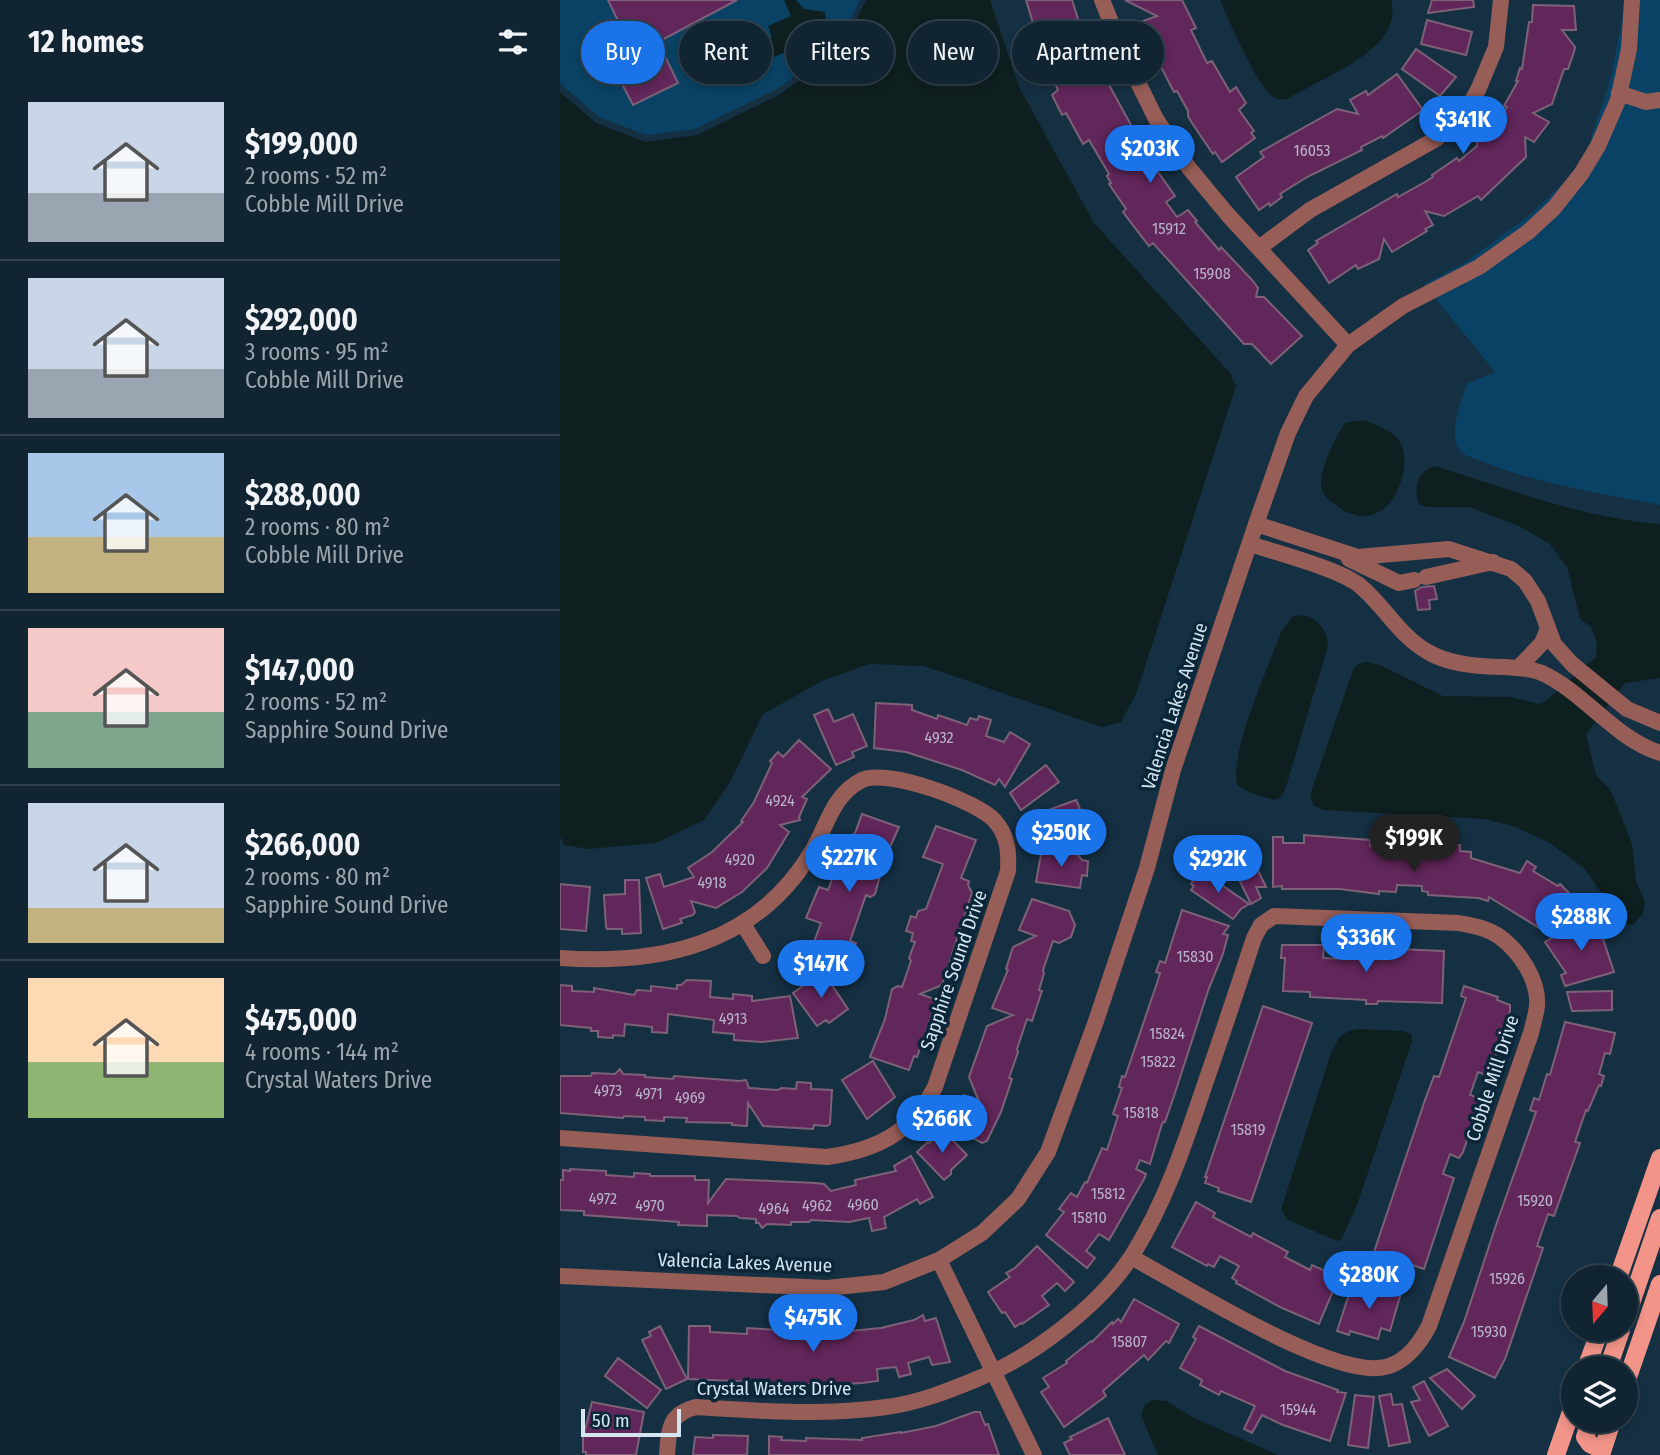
<!DOCTYPE html>
<html lang="en">
<head>
<meta charset="utf-8">
<style>
	body { margin:0; font-family:"Fira Sans Condensed",sans-serif; background:#1e303e; color:#f1f3f6; height:100vh; display:flex; flex-direction:column; font-size:26px; white-space:nowrap }
	* { box-sizing:border-box; margin:0 }
	p { font-size:23px; color:#9ca4ac }
	.icon { flex:none; width:38px; height:38px; fill:none; stroke:currentColor; stroke-width:2; stroke-linecap:round; stroke-linejoin:round }
	.map { position:relative; flex:1; overflow:hidden }
	.details { display:flex; flex-direction:column; background:#102432; width:560px }
	.details>* { flex:none }
	.top-card { position:absolute; left:21px; top:21px; width:665px; height:63px; display:flex; gap:14px }
	.needle { width:46px; rotate:199deg }
	.tools { position:absolute; left:1001px; top:1265px; display:grid; gap:14px }
	.tools a { display:grid; place-items:center; width:77px; height:77px; border-radius:50%; background:#102432; box-shadow:0 4px 10px #0003,0 0 0 2px #30414d; font-size:35px }
	.scale { position:absolute; left:21px; bottom:18px; width:100px; box-sizing:border-box; padding-left:7px; border:4px solid #d4e4f0; border-top:0; font-size:19px; line-height:24px; white-space:nowrap; color:#d4e4f0; -webkit-text-stroke:5px #0b2639; paint-order:stroke }
	.price { position:absolute; translate:-50% -60px; padding:0 16px; border-radius:24px; background:#1a73e8; color:#fff; font-size:23px; line-height:46px; filter:drop-shadow(0 2px 4px #0008) }
	.price::after { content:''; position:absolute; left:50%; top:42px; width:21px; height:16px; margin-left:-10px; background:inherit; clip-path:polygon(0 0,100% 0,50% 100%) }
	.price.on { background:#222; color:#fff }
	ul { padding:0; list-style:none }
	li { display:flex; align-items:center; gap:21px; height:175px; padding:0 28px }
	li+li { border-top:2px solid #30414d }
	li span { display:grid; place-items:center; flex:none; width:196px; height:140px; border-radius:0px; color:#555 }
	li>.icon { margin-inline-start:auto }
	span .icon { width:84px; height:84px; fill:#fffc; stroke-width:1 }
	li b { font-size:30px }
	h2 { display:flex; justify-content:space-between; align-items:center; height:84px; padding:0 28px; font-size:30px }
	.pill { padding:0 24px; border-radius:32px; background:#102432; box-shadow:0 4px 10px #0003,0 0 0 2px #30414d; font-size:24px; line-height:63px }
	.pill.on { background:#1a73e8; color:#fff }
	main { display:flex; flex:1; min-height:0 }
	.map>svg:first-child { display:block }
	.green { fill:#094264 }
	.water { fill:#0e1f20 }
	.building { fill:#61265a; stroke:#7c6178; stroke-width:2 }
	.lines { fill:none; stroke-linecap:round; stroke-linejoin:round }
	.minor { stroke:#975e57; stroke-width:16 }
	.major { stroke:#f29488; stroke-width:18 }
	.labels { text-anchor:middle; stroke-width:7; stroke-linejoin:round; paint-order:stroke }
	.number-label { font-size:16px; fill:#b7b4ca }
	.street-label { font-size:19px; fill:#d4e4f0; stroke:#0b2639 }
</style>
</head>
<body>
<main>
<section class="details">
<h2>12 homes<svg class="icon" aria-label="filters" viewBox="0 0 24 24"><path d="M4 7h16M4 17h16"/><circle cx="9" cy="7" r="2"/><circle cx="15" cy="17" r="2"/></svg></h2>
<ul>
<li><span style="background:linear-gradient(#c9d6e8 65%,#9aa5b1 0)"><svg class="icon" aria-label="home" viewBox="0 0 24 24"><path d="M3 11l9-7 9 7M6 9v11h12V9"/></svg></span><div><b>$199,000</b><p>2 rooms · 52 m²</p><p>Cobble Mill Drive</p></div></li>
<li><span style="background:linear-gradient(#c9d6e8 65%,#9aa5b1 0)"><svg class="icon" aria-label="home" viewBox="0 0 24 24"><path d="M3 11l9-7 9 7M6 9v11h12V9"/></svg></span><div><b>$292,000</b><p>3 rooms · 95 m²</p><p>Cobble Mill Drive</p></div></li>
<li><span style="background:linear-gradient(#a9c7e8 60%,#c2b280 0)"><svg class="icon" aria-label="home" viewBox="0 0 24 24"><path d="M3 11l9-7 9 7M6 9v11h12V9"/></svg></span><div><b>$288,000</b><p>2 rooms · 80 m²</p><p>Cobble Mill Drive</p></div></li>
<li><span style="background:linear-gradient(#f6c9c9 60%,#7fa58c 0)"><svg class="icon" aria-label="home" viewBox="0 0 24 24"><path d="M3 11l9-7 9 7M6 9v11h12V9"/></svg></span><div><b>$147,000</b><p>2 rooms · 52 m²</p><p>Sapphire Sound Drive</p></div></li>
<li><span style="background:linear-gradient(#c9d6e8 75%,#c2b280 0)"><svg class="icon" aria-label="home" viewBox="0 0 24 24"><path d="M3 11l9-7 9 7M6 9v11h12V9"/></svg></span><div><b>$266,000</b><p>2 rooms · 80 m²</p><p>Sapphire Sound Drive</p></div></li>
<li><span style="background:linear-gradient(#ffd9b3 60%,#8fb573 0)"><svg class="icon" aria-label="home" viewBox="0 0 24 24"><path d="M3 11l9-7 9 7M6 9v11h12V9"/></svg></span><div><b>$475,000</b><p>4 rooms · 144 m²</p><p>Crystal Waters Drive</p></div></li>
</ul>
</section>
<div class="map">
<svg width="1100" height="1455" viewBox="0 0 1100 1455">
	<rect width="100%" height="100%" fill="#153043"/>
	<g class="green">
		<path d="M0 0H300L277 46 215 90 135 129 86 135 39 117 0 83Z"/>
		<path d="M1066 0H1100V505C1039 493 978 484 921 461 915 458 905 456 901 452 887 438 901 400 907 384L935 372 864 284 903 264 971 214 1022 165 1050 81Z"/>
	</g>
	<g class="water">
		<path d="M224 0H236L244 9 265 12 267 26 259 31 247 25 241 27 235 36 238 47 204 61 200 60 198 55 212 37 208 26 231 16Z"/>
		<path d="M306 0H430L459 87 534 223 670 373 676 386 576 694 561 722 542 727 364 666 309 664 262 681 203 714 169 784 144 820 96 843 28 849 4 845 0 837V92L36 123 85 142 137 135 217 96 281 50Z"/>
		<path d="M660 0H832C832 5 833 11 832 16 828 55 757 80 728 99 726 99 718 100 717 99 700 95 668 18 660 0Z"/>
		<path d="M140 36 157 70 136 79 132 69 125 64V56L120 47Z"/>
		<path d="M804 420C829 430 848 437 844 468 838 507 810 532 774 504 767 499 760 491 761 482 762 465 776 436 785 423Z"/>
		<path d="M875 466C949 489 1022 518 1100 524V678L1065 683 1026 734 1036 775 1051 791 1072 844 1076 881 1085 901 1083 914 1073 925 1062 922 1024 868 990 843 953 826 924 819 764 810 754 806 750 795 793 670 798 664 806 662 820 665 883 696 951 697 979 704 987 700 1036 657 1037 643 1031 627 1020 619 1007 567 990 544 959 526 909 507H868L859 504C853 487 857 471 875 466Z"/>
		<path d="M745 615C760 622 767 629 768 646L725 790 721 797 715 800 691 793 677 785C670 749 708 669 721 632L733 616Z"/>
		<path d="M799 1029 842 1031 851 1034 852 1041 797 1205 781 1240 777 1241 728 1220 721 1210 771 1053C778 1038 782 1031 799 1029Z"/>
		<path d="M593 1400 606 1401 634 1418 718 1455H598L581 1416 585 1405Z"/>
	</g>
	<g class="building">
		<path d="M48 0H177L98 42 118 83 73 105 53 67 75 56Z"/>
		<path d="M466 0H512L519 22 523 24 511 48 527 41 539 70 542 72 583 147 581 148 615 196 606 202 617 217 628 210 637 221 635 222 659 250 661 247 692 280 698 288 696 297H704L742 336 711 364 692 344H684L593 243 589 246 563 212 566 209 549 184 551 183 547 176 549 174 529 140 523 144 506 113 502 115 492 95 498 90 484 59Z"/>
		<path d="M565 0H622L636 28 631 30 647 63 652 61 670 92 676 87 686 103 679 110 694 131 691 133 695 138 662 162 655 152 653 154 632 123 628 116V111L617 91 614 92 600 65 602 64 583 21 597 16Z"/>
		<path d="M872 0H913L914 7 868 13Z"/>
		<path d="M973 5 1014 6 1016 30H1002L1015 47 1014 52 1008 69H1004L992 104 973 113 989 122 974 142 965 137 966 157 921 200 918 196 884 216 865 211 873 225 865 229 867 231 832 252 824 239 819 259 798 269 796 265 769 283 748 250 758 243 756 241 837 194 838 197 865 182 873 177 872 175 897 158 899 161 917 146V140L932 124 935 127 947 107 944 106 958 81H956L960 68 962 69 969 22H972Z"/>
		<path d="M867 20 912 32 906 55 861 44Z"/>
		<path d="M856 49 896 77 880 96 842 69Z"/>
		<path d="M837 74 863 110 823 138 822 136 801 147 802 150 747 177 720 194 722 197 710 206 709 203 699 210 676 177 704 157 700 152 777 109 798 114 790 100 806 91 808 95Z"/>
		<path d="M874 586 877 599 869 600 870 609 858 610 855 591 862 587Z"/>
		<path d="M316 703 352 705V710L377 719 378 715 407 725 410 718 417 720 419 716 431 720 426 736 444 742 450 732 470 744 445 787 439 779 435 785 402 770 346 752 314 748Z"/>
		<path d="M268 709 274 722 293 714 307 746 292 752 294 757 276 765 254 715Z"/>
		<path d="M239 740 271 769 242 797 247 799 239 817 240 820 220 825 229 832 207 868 182 892 156 908 131 901 135 912 133 915 120 919 122 923 103 929 86 878 100 874 104 887 134 877 128 868 152 852 183 822 181 821 194 802 212 763 210 761 218 752 223 757Z"/>
		<path d="M486 765 499 782 461 810 450 793Z"/>
		<path d="M516 800 521 811 515 813 519 824 474 840 466 818Z"/>
		<path d="M302 814 339 827 325 858 315 894 310 897 306 895 290 941 296 943 282 974 256 965 250 953 261 923 246 918 259 887 268 890 283 851 304 858 292 835 295 833Z"/>
		<path d="M376 826 416 840 401 878 409 881 408 885 412 893 382 985 360 994 377 1000 357 1057 354 1056 349 1070 310 1057 325 1019 332 989 338 986 342 987 351 961 349 958 355 942 351 941 353 933 346 931 351 916 356 918 358 911 366 909 383 864 363 857Z"/>
		<path d="M744 835 810 840V846H821V855L860 857 861 842 900 845V851L911 852V858L960 873 967 861 976 867 973 871 998 886 1000 884 1013 897 981 929 929 897 928 901 918 898 868 895V892L862 891V886L837 885 836 892 819 891V894L780 889H722V886L713 887V837H723V843H744Z"/>
		<path d="M684 842 706 887H696L701 898 691 904 668 857 675 853 672 848Z"/>
		<path d="M482 849 516 853 522 860 528 861 527 876 522 875 520 888 476 882Z"/>
		<path d="M640 870 689 904 681 909 673 919 631 890 634 886 631 884Z"/>
		<path d="M65 880H79L81 933 62 934V929H47L46 927 44 895 65 894Z"/>
		<path d="M0 884 30 887 26 931 0 929Z"/>
		<path d="M472 899 509 911 515 925 511 937 499 943 493 941 483 970 484 973 479 990 482 991 472 1021 467 1019 457 1049 458 1052 449 1078 452 1079 441 1112 427 1141 422 1143 387 1124 404 1095 420 1104 409 1077 427 1026 453 1015 432 1008 448 970 446 969 453 947 476 936 459 930Z"/>
		<path d="M622 910 669 926 663 934 668 935 663 954 649 988 614 1096 605 1122H603L601 1127 590 1164 580 1160 576 1169 586 1174 584 1179 549 1240 539 1234 526 1251 535 1258 527 1268 486 1235 504 1212 499 1209 511 1193 517 1197 525 1182 527 1183 542 1148 547 1150 558 1116 553 1114 562 1088 559 1087 562 1076 565 1077 597 983 600 973 596 972 600 961 605 963Z"/>
		<path d="M1025 919 1031 929 1035 926 1043 939 1054 972 1005 986 1001 975 1006 973 985 942Z"/>
		<path d="M722 945H764L763 958 788 959V947L884 951 882 1003 818 1001 817 1004H806V1000L750 997V992L723 991 725 958H721Z"/>
		<path d="M263 972 288 1009 269 1023 266 1020 257 1026 233 993Z"/>
		<path d="M127 980 151 981 150 997 173 999V994L192 996V1001L230 996 238 1038 202 1042 174 1040V1034L153 1032 154 1020 108 1014 107 1033 92 1032V1027L65 1024 64 1036 53 1035V1038L38 1037V1031H31V1028L0 1025V985L12 986V991L34 992V988L74 995 77 990 91 991V986L117 989V985H121Z"/>
		<path d="M904 986 938 997 937 1000 950 1005V1011L929 1076 918 1072 910 1095 921 1099 903 1152 899 1158 890 1154 883 1174 894 1178 864 1269 814 1252 865 1100 874 1076 879 1077 906 998 901 996Z"/>
		<path d="M1052 991V1010L1012 1011 1007 992Z"/>
		<path d="M703 1006 752 1023 691 1202 658 1191 659 1188 645 1183 647 1177H645Z"/>
		<path d="M1005 1022 1055 1033 1050 1054 1045 1053 1039 1074 1044 1076 1041 1086 1039 1085 1028 1111 1026 1110 1015 1142 1020 1143 994 1216 988 1214 977 1246 983 1248 945 1359 935 1378 889 1357 904 1322 936 1225 976 1112 970 1110 974 1098 979 1100 987 1074 990 1075Z"/>
		<path d="M313 1061 335 1097 307 1119 282 1080Z"/>
		<path d="M60 1069 63 1074 85 1075V1077L113 1079 114 1076 179 1081 186 1080 189 1088 218 1090 221 1088 236 1089 237 1082 251 1083V1089L272 1090 270 1124 267 1126 254 1125 253 1129 203 1126 188 1103 187 1126 172 1125V1123L126 1122 127 1118 104 1117V1121L85 1120V1117L64 1116 63 1118 0 1113V1076H31L32 1073 55 1074Z"/>
		<path d="M383 1130 407 1155 391 1170V1174L384 1180 357 1152 368 1142 369 1143 379 1136Z"/>
		<path d="M351 1156 373 1197 360 1204 357 1199 324 1217 326 1228 312 1231 309 1218 289 1222 251 1220 249 1222H231V1225L207 1224 202 1228 199 1223H196V1219L180 1218 177 1216 147 1215V1226L118 1225 119 1222 24 1215V1211L0 1210V1180H3V1170L10 1171V1169L46 1171V1175L74 1177V1173L90 1174V1176H135V1180H149L148 1203 166 1179 255 1183 264 1184 271 1191 296 1185 295 1180 336 1171 334 1166Z"/>
		<path d="M636 1202 655 1213 653 1217 691 1237 693 1233 728 1252 725 1257 750 1270 752 1265 779 1277 759 1324 720 1307 676 1283 677 1281 672 1278 679 1266 660 1256 654 1267 648 1264 647 1266 612 1247Z"/>
		<path d="M477 1246 514 1282 505 1291 497 1283 482 1296 489 1305 462 1324 461 1323 455 1327 445 1312 442 1313 428 1292 450 1277 446 1273 455 1268Z"/>
		<path d="M793 1282 841 1293 830 1331 821 1328 818 1339 790 1331 789 1335 777 1331Z"/>
		<path d="M574 1299 619 1324 609 1343 606 1341 588 1360 584 1355 543 1391 546 1396 504 1427 481 1392 489 1387 483 1378 507 1363 506 1361 531 1341 532 1342 552 1322 553 1324 558 1319 561 1322Z"/>
		<path d="M363 1315 365 1321 376 1318 390 1362 372 1365 369 1357 348 1363 351 1374 339 1377 336 1367 317 1369 318 1381 302 1383 270 1385 128 1379 129 1326H150V1332L187 1334V1328L270 1333 321 1328 354 1320Z"/>
		<path d="M100 1326 127 1379 106 1389 82 1340 91 1336 89 1332Z"/>
		<path d="M639 1326 725 1371 778 1390 777 1392 786 1393 770 1441 723 1425 702 1415 692 1433 684 1429 695 1406 661 1391 659 1395 640 1385 642 1380 620 1368 636 1339 633 1337Z"/>
		<path d="M58 1358 101 1390 87 1408 45 1376Z"/>
		<path d="M887 1369 915 1396 902 1409 870 1378Z"/>
		<path d="M864 1381 888 1426 869 1436 851 1402 860 1400 853 1387Z"/>
		<path d="M831 1394 833 1405 842 1404 850 1442 829 1446 819 1396Z"/>
		<path d="M795 1395 814 1397 808 1448 788 1445Z"/>
		<path d="M32 1402 84 1412 76 1455H26V1452H23V1438Z"/>
		<path d="M414 1412H420L425 1425 428 1424 439 1455H209V1436L222 1437 221 1440 246 1441V1438L302 1440V1438L341 1432V1433L376 1426Z"/>
		<path d="M548 1418 565 1455H510L504 1443 512 1439 510 1437Z"/>
		<path d="M153 1435 188 1436 187 1455H133L135 1437 153 1438Z"/>
	</g>
	<g class="lines">
		<g class="minor">
			<path d="M542 0 563 52 596 119 629 168 668 215 788 345"/>
			<path d="M1059 93 1086 102 1100 100"/>
			<path d="M699 248 750 210 876 139 905 113 918 90 936 47 941 0"/>
			<path d="M696 524 798 557 889 549 951 569 965 581 978 601 994 644 1012 664 1067 709 1100 723"/>
			<path d="M690 544C717 553 779 569 799 585 824 605 839 636 868 652 890 665 920 667 945 667 957 668 970 668 982 673 1025 693 1054 738 1100 753"/>
			<path d="M789 559 839 583 854 580"/>
			<path d="M866 577 933 562"/>
			<path d="M959 667 982 643 988 628"/>
			<path d="M183 924 203 956"/>
			<path d="M0 958C100 965 195 945 251 853 267 827 272 795 302 780 327 768 417 801 435 821 448 836 449 852 448 871L375 1087C351 1133 317 1150 267 1157L0 1138"/>
			<path d="M379 1260 474 1455"/>
			<path d="M0 1276 267 1288 324 1282 379 1260 422 1233 458 1199 488 1152 536 1021 587 868 613 770 696 524 728 433 746 396 788 345 843 306 919 267 968 232 994 208 1021 174 1038 146 1058 100 1069 49 1072 0"/>
			<path d="M107 1455C109 1430 108 1414 136 1407 199 1411 263 1416 326 1407 358 1403 388 1391 417 1379 472 1357 541 1305 573 1254 606 1201 625 1143 645 1084 662 1035 678 987 694 938L701 925 714 916 899 923C913 926 928 928 940 937 960 952 979 980 977 1006 976 1015 973 1024 971 1033L869 1326C859 1345 842 1367 818 1368 761 1372 625 1286 571 1257"/>
		</g>
		<g class="major">
			<path d="M1058 1278 1100 1158"/>
			<path d="M1066 1318 1100 1218"/>
			<path d="M1026 1368 1040 1330"/>
			<path d="M1048 1368 1061 1330"/>
			<path d="M1066 1383 1100 1284"/>
			<path d="M1030 1421 1025 1437 1030 1444 1042 1450"/>
			<path d="M996 1455 1013 1406"/>
			<path d="M1041 1455 1052 1421"/>
		</g>
	</g>
	<g class="labels">
		<g class="number-label">
			<text x="752" y="156">16053</text>
			<text x="609" y="234">15912</text>
			<text x="652" y="279">15908</text>
			<text x="379" y="743">4932</text>
			<text x="220" y="806">4924</text>
			<text x="180" y="865">4920</text>
			<text x="152" y="888">4918</text>
			<text x="635" y="962">15830</text>
			<text x="173" y="1024">4913</text>
			<text x="607" y="1039">15824</text>
			<text x="598" y="1067">15822</text>
			<text x="48" y="1096">4973</text>
			<text x="89" y="1099">4971</text>
			<text x="130" y="1103">4969</text>
			<text x="581" y="1118">15818</text>
			<text x="688" y="1135">15819</text>
			<text x="548" y="1199">15812</text>
			<text x="43" y="1204">4972</text>
			<text x="975" y="1206">15920</text>
			<text x="303" y="1210">4960</text>
			<text x="90" y="1211">4970</text>
			<text x="257" y="1211">4962</text>
			<text x="214" y="1214">4964</text>
			<text x="529" y="1223">15810</text>
			<text x="947" y="1284">15926</text>
			<text x="929" y="1337">15930</text>
			<text x="569" y="1347">15807</text>
			<text x="738" y="1415">15944</text>
		</g>
		<g class="street-label">
			<text transform="translate(614 706) rotate(-72)" y="7">Valencia Lakes Avenue</text>
			<text transform="translate(393 970) rotate(-71)" y="7">Sapphire Sound Drive</text>
			<text transform="translate(932 1078) rotate(-72)" y="7">Cobble Mill Drive</text>
			<text transform="translate(185 1262) rotate(2)" y="7">Valencia Lakes Avenue</text>
			<text x="214" y="1395">Crystal Waters Drive</text>
		</g>
	</g>
</svg>
<div class="tools">
<a><svg class="needle" viewBox="-14 -14 28 28"><path d="M0-13l5 13h-10z" fill="#e53935"/><path d="M0 13l5-13h-10z" fill="#9ca4ac"/></svg></a>
<a><svg class="icon" aria-label="layers" viewBox="0 0 24 24"><path d="M12 4l9 5-9 5-9-5zM3 14l9 5 9-5"/></svg></a>
</div>
<div class="scale">50 m</div>
<b class="price" style="left:903px;top:156px">$341K</b>
<b class="price" style="left:590px;top:185px">$203K</b>
<b class="price" style="left:501px;top:869px">$250K</b>
<b class="price on" style="left:854px;top:874px">$199K</b>
<b class="price" style="left:289px;top:894px">$227K</b>
<b class="price" style="left:658px;top:895px">$292K</b>
<b class="price" style="left:1021px;top:953px">$288K</b>
<b class="price" style="left:806px;top:974px">$336K</b>
<b class="price" style="left:261px;top:1000px">$147K</b>
<b class="price" style="left:382px;top:1155px">$266K</b>
<b class="price" style="left:809px;top:1311px">$280K</b>
<b class="price" style="left:253px;top:1354px">$475K</b>
<div class="top-card">
<a class="pill on">Buy</a>
<a class="pill">Rent</a>
<a class="pill">Filters</a>
<a class="pill">New</a>
<a class="pill">Apartment</a>
</div>
</div>
</main>
</body>
</html>
